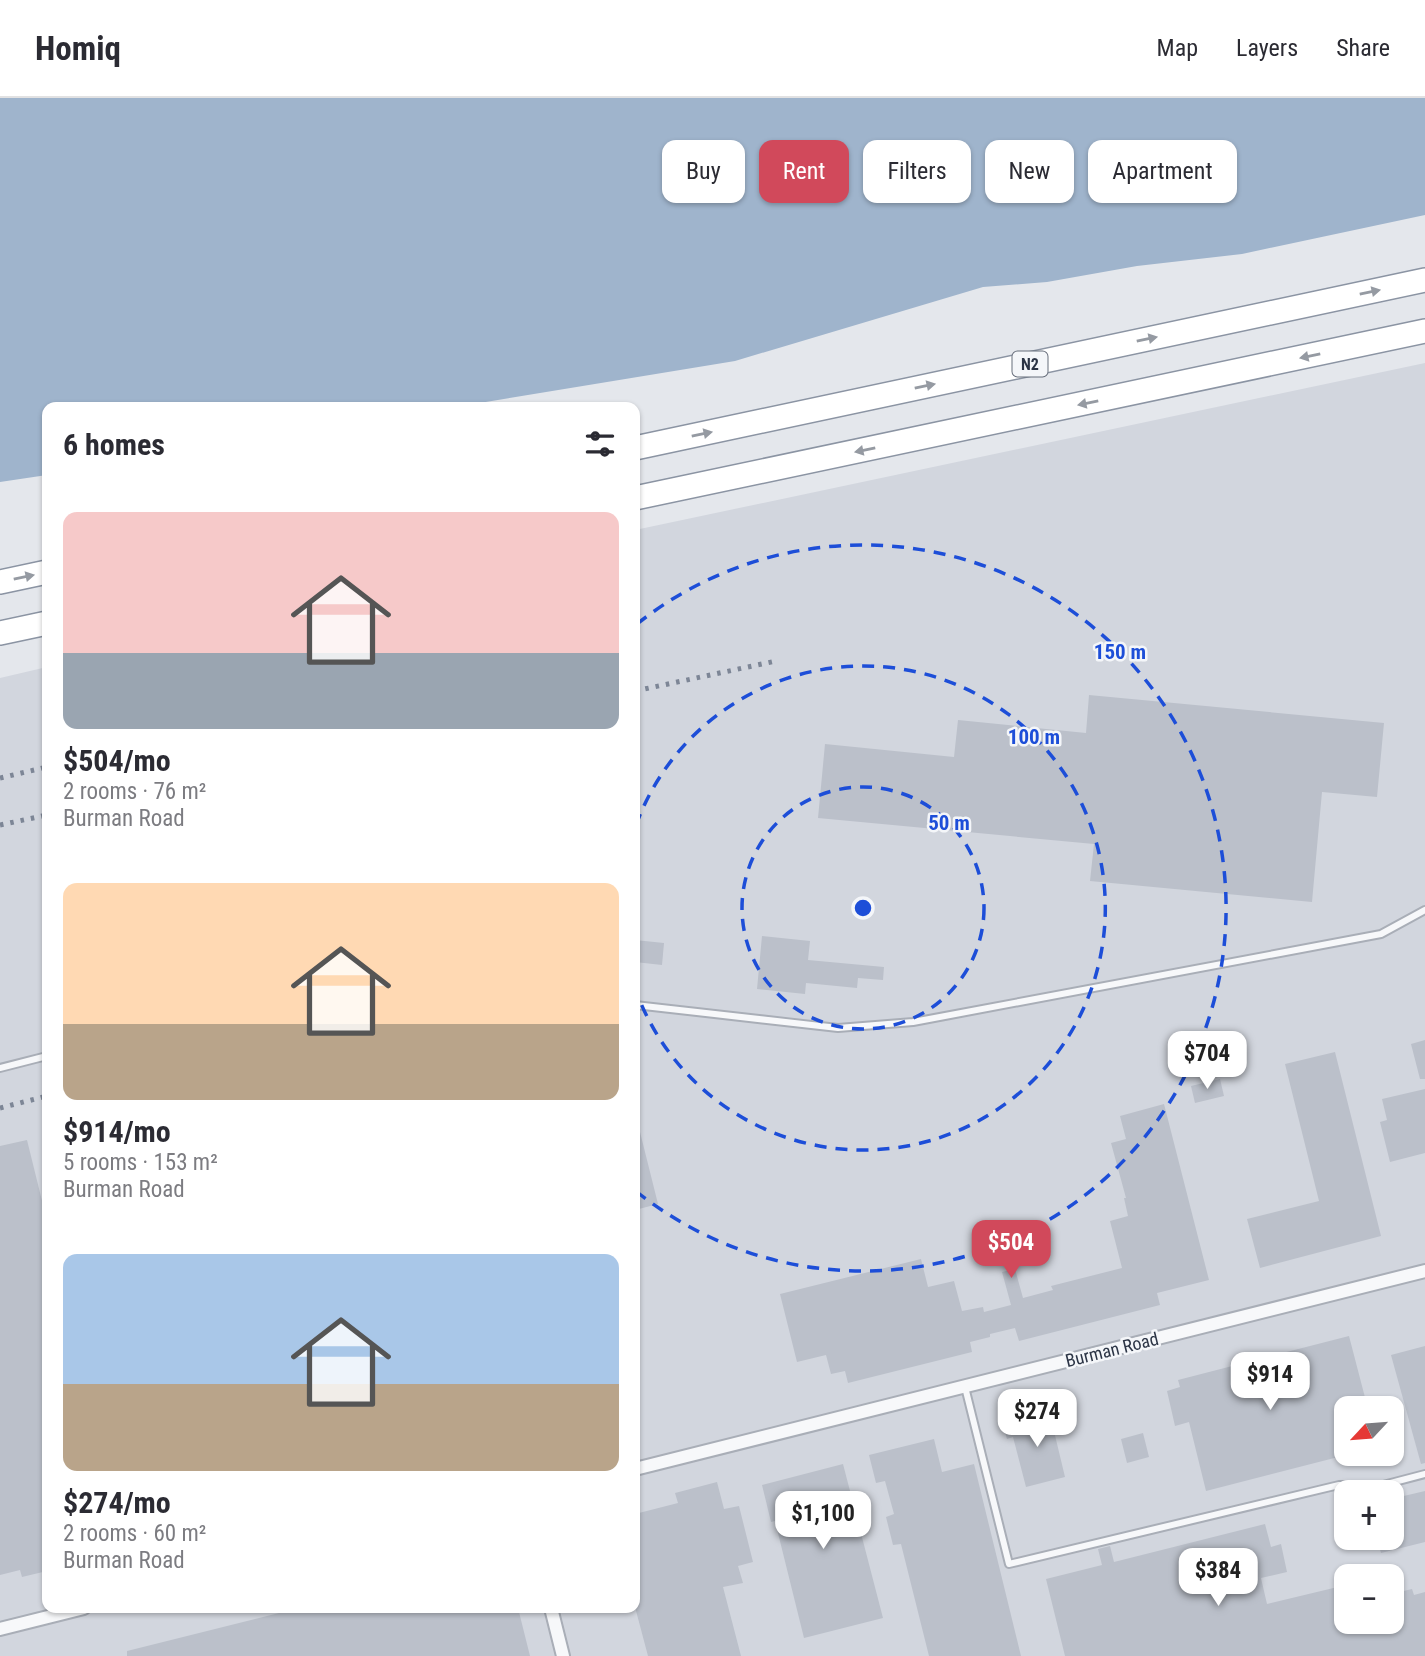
<!DOCTYPE html>
<html lang="en">
<head>
<meta charset="utf-8">
<style>
	body { margin:0; font-family:"Roboto Condensed",sans-serif; background:#f7f7f7; color:#2b2b33; height:100vh; display:flex; flex-direction:column; font-size:26px; white-space:nowrap }
	* { box-sizing:border-box; margin:0 }
	p { font-size:23px; color:#7c7c81 }
	.icon { flex:none; width:38px; height:38px; fill:none; stroke:currentColor; stroke-width:2; stroke-linecap:round; stroke-linejoin:round }
	.map { position:relative; flex:1; overflow:hidden }
	.panel { position:absolute; left:42px; top:304px; width:598px; height:1211px; display:flex; flex-direction:column; background:#fff; border-radius:14px; box-shadow:0 2px 5px #0004 }
	.panel>* { flex:none }
	.top-card { position:absolute; left:662px; top:42px; width:658px; height:63px; display:flex; gap:14px }
	.needle { width:46px; rotate:244deg }
	.buttons { position:absolute; left:1334px; top:1298px; display:grid; gap:14px }
	.buttons a { display:grid; place-items:center; width:70px; height:70px; border-radius:14px; background:#fff; box-shadow:0 2px 5px #0004; font-size:35px }
	.price { position:absolute; translate:-50% -60px; padding:0 16px; border-radius:14px; background:#fff; color:#222; font-size:23px; line-height:46px; filter:drop-shadow(0 2px 4px #0008) }
	.price::after { content:''; position:absolute; left:50%; top:42px; width:21px; height:16px; margin-left:-10px; background:inherit; clip-path:polygon(0 0,100% 0,50% 100%) }
	.price.current { background:#d1495b; color:#fff }
	ul { padding:0; list-style:none }
	li { display:grid; align-content:center; gap:14px; height:371px; padding:0 21px }
	li span { display:grid; place-items:center; height:217px; border-radius:14px; color:#555 }
	li>.icon { margin-inline-start:auto }
	span .icon { width:126px; height:126px; fill:#fffc; stroke-width:1 }
	li b { font-size:30px }
	h2 { display:flex; justify-content:space-between; align-items:center; height:84px; padding:0 21px; font-size:30px }
	.tag { padding:0 24px; border-radius:14px; background:#fff; box-shadow:0 2px 5px #0004; font-size:24px; line-height:63px }
	.tag.current { background:#d1495b; color:#fff }
	header { display:flex; align-items:center; gap:42px; box-sizing:border-box; height:98px; padding:0 35px; background:#fff; border-bottom:2px solid #e1e1e2 }
	header strong { font-size:33px }
	nav { display:flex; gap:38px; margin-inline-start:auto; font-size:24px }
	.map>svg:first-child { display:block }
	.built { fill:#d2d6de; fill-rule:evenodd }
	.water { fill:#9fb4cc }
	.building { fill:#bbc0ca }
	.lines { fill:none; stroke-linecap:round; stroke-linejoin:round }
	.lane-casing { stroke:#a9aeb7; stroke-width:10 }
	.street-casing { stroke:#a9aeb7; stroke-width:16 }
	.highway-casing { stroke:#8b94a3; stroke-width:26 }
	.lane { stroke:#f7f8fa; stroke-width:6 }
	.street { stroke:#f7f8fa; stroke-width:12 }
	.highway { stroke:#fff; stroke-width:23 }
	.rail { stroke:#7d8696; stroke-width:5; stroke-dasharray:3.5 7; stroke-linecap:butt }
	.oneway { fill:#959aa2 }
	.ring { fill:none; stroke:#1d4ed8; stroke-width:3.5; stroke-dasharray:12 9 }
	.labels { text-anchor:middle; stroke-width:5; stroke-linejoin:round; paint-order:stroke }
	.shield { fill:#f4f6f9; stroke:#676e7b; stroke-width:2 }
	.shield-label { font-size:16px; font-weight:bold; fill:#2b3445 }
	.street-label { font-size:18px; fill:#2b3445; stroke:#f4f6f9 }
	.centre { fill:#1d4ed8; stroke:#f4f6f9; stroke-width:3.5 }
	.ring-label { font-size:21px; text-anchor:middle; font-weight:bold; fill:#1d4ed8; stroke:#f4f6f9; stroke-width:5; stroke-linejoin:round; paint-order:stroke }
</style>
</head>
<body>
<header>
<strong>Homiq</strong>
<nav><a>Map</a><a>Layers</a><a>Share</a></nav>
</header>
<div class="map">
<svg width="1425" height="1558" viewBox="0 0 1425 1558">
	<rect width="100%" height="100%" fill="#e4e7ec"/>
	<path class="built" d="M1425 265V1558H0V580L47 569V1510H635V432ZM1346 1311H1391V1356H1346ZM1346 1395H1391V1440H1346ZM1346 1479H1391V1524H1346Z"/>
	<path class="water" d="M0 0H1425V117L1242 156 1137 168 1047 184 983 189 735 263 449 310H47V377L0 384Z"/>
	<g class="building">
		<path d="M1089 597 1384 625 1377 699 1322 694 1312 804 1090 783 1094 746 818 720 825 646 954 659 958 622 1086 635Z"/>
		<path d="M762 838 810 843 808 862 884 869 883 882 858 880 857 890 806 885 805 896 757 891Z"/>
		<path d="M635 842 664 845 662 867 635 864Z"/>
		<path d="M1425 942V981H1420L1411 946Z"/>
		<path d="M1335 954 1381 1138 1260 1170 1247 1121 1319 1103 1285 966Z"/>
		<path d="M1220 981 1224 998 1195 1005 1191 988Z"/>
		<path d="M1425 991V1055L1390 1064 1380 1024 1387 1022 1382 1001Z"/>
		<path d="M1164 1006 1209 1182 1157 1195 1160 1207 1019 1243 1015 1230 990 1236V1239L970 1244 972 1254 848 1285 845 1273 831 1276 826 1257 797 1264 780 1196 921 1161 928 1189 954 1183 962 1213 983 1209 984 1214 1011 1207 1002 1174 1015 1171 1023 1200 1053 1192 1051 1188 1122 1170 1110 1123 1128 1118 1124 1100H1126L1111 1045 1126 1041 1120 1018Z"/>
		<path d="M640 1034 658 1106 635 1112V1035Z"/>
		<path d="M27 1042 47 1123V1473L22 1479 20 1472 0 1477V1048Z"/>
		<path d="M1349 1238 1368 1311H1346V1357L1206 1393 1189 1324 1175 1328 1167 1293 1180 1289 1178 1282Z"/>
		<path d="M1425 1248V1365L1421 1366 1391 1257Z"/>
		<path d="M1055 1314 1059 1328 1053 1329 1065 1379 1026 1389 1013 1339 1007 1341 1003 1328Z"/>
		<path d="M1143 1335 1149 1359 1127 1365 1121 1341Z"/>
		<path d="M934 1341 942 1374 974 1366 1021 1558H929L901 1446 893 1447 886 1419 894 1416 885 1383 876 1385 869 1357Z"/>
		<path d="M843 1366 883 1520 804 1540 775 1423 771 1424 762 1387Z"/>
		<path d="M717 1384 724 1411 739 1408 753 1464 738 1468 743 1485 723 1489 741 1558H648L635 1509V1416L678 1405 675 1395Z"/>
		<path d="M1425 1393V1444L1381 1455 1377 1440H1391V1401Z"/>
		<path d="M1265 1426 1271 1449 1281 1446 1287 1474 1261 1480 1267 1506 1346 1487V1524H1391V1496L1412 1491 1414 1497 1425 1494V1558H1065L1046 1481 1102 1467 1098 1451 1110 1448 1114 1464Z"/>
		<path d="M299 1510H518L530 1558H127V1553Z"/>
	</g>
	<g class="lines">
		<g class="lane-casing">
			<g id="lane">
				<path d="M635 907 838 930 913 924 1381 836 1425 812"/>
				<path d="M0 970 47 958"/>
				<path d="M965 1289 1009 1466 1339 1387H1383L1425 1376"/>
			</g>
		</g>
		<g class="street-casing">
			<g id="street">
				<path d="M635 1371 1425 1173"/>
				<path d="M551 1510 563 1558"/>
				<path d="M0 1531 84 1510"/>
			</g>
		</g>
		<g class="highway-casing">
			<g id="highway">
				<path d="M635 350 1425 182"/>
				<path d="M635 400 1425 233"/>
				<path d="M0 484 47 474"/>
				<path d="M0 535 47 525"/>
			</g>
		</g>
		<use href="#lane" class="lane"/>
		<use href="#street" class="street"/>
		<use href="#highway" class="highway"/>
		<g class="rail">
			<path d="M635 593 776 563"/>
			<path d="M0 680 47 669"/>
			<path d="M0 727 47 717"/>
			<path d="M0 1010 47 998"/>
		</g>
	</g>
	<defs><path id="oneway-solid" d="M-6-.8H1V-3.2L6.5 0L1 3.2V.8H-6Z" transform="scale(1.75)"/></defs>
	<g class="oneway">
		<use href="#oneway-solid" transform="translate(1370 194) rotate(-12)"/>
		<use href="#oneway-solid" transform="translate(1147 241) rotate(-12)"/>
		<use href="#oneway-solid" transform="translate(1310 258) rotate(168)"/>
		<use href="#oneway-solid" transform="translate(925 288) rotate(-12)"/>
		<use href="#oneway-solid" transform="translate(1088 305) rotate(168)"/>
		<use href="#oneway-solid" transform="translate(702 336) rotate(-12)"/>
		<use href="#oneway-solid" transform="translate(865 352) rotate(168)"/>
		<use href="#oneway-solid" transform="translate(24 479) rotate(-12)"/>
	</g>
	<g class="ring">
		<circle cx="863" cy="810" r="121"/>
		<path d="M636 727A242 242 0 1 1 636 893"/>
		<path d="M637 526A363 363 0 1 1 637 1094"/>
	</g>
	<g class="labels">
		<rect class="shield" x="1012.5" y="253.5" width="35" height="25" rx="5"/>
		<g class="shield-label">
			<text x="1030" y="272">N2</text>
		</g>
		<g class="street-label">
			<text transform="translate(1112 1252) rotate(-14)" y="6">Burman Road</text>
		</g>
	</g>
	<circle cx="863" cy="810" r="10" class="centre"/>
	<g class="ring-label">
		<text x="1120" y="561">150 m</text>
		<text x="1034" y="646">100 m</text>
		<text x="949" y="732">50 m</text>
	</g>
</svg>
<div class="buttons">
<a><svg class="needle" viewBox="-14 -14 28 28"><path d="M0-13l5 13h-10z" fill="#e53935"/><path d="M0 13l5-13h-10z" fill="#7c7c81"/></svg></a>
<a>+</a>
<a>−</a>
</div>
<b class="price" style="left:1207px;top:993px">$704</b>
<b class="price current" style="left:1011px;top:1182px">$504</b>
<b class="price" style="left:1270px;top:1314px">$914</b>
<b class="price" style="left:1037px;top:1351px">$274</b>
<b class="price" style="left:823px;top:1453px">$1,100</b>
<b class="price" style="left:1218px;top:1510px">$384</b>
<div class="top-card">
<a class="tag">Buy</a>
<a class="tag current">Rent</a>
<a class="tag">Filters</a>
<a class="tag">New</a>
<a class="tag">Apartment</a>
</div>
<section class="panel">
<h2>6 homes<svg class="icon" aria-label="filters" viewBox="0 0 24 24"><path d="M4 7h16M4 17h16"/><circle cx="9" cy="7" r="2"/><circle cx="15" cy="17" r="2"/></svg></h2>
<ul>
<li><span style="background:linear-gradient(#f6c9c9 65%,#9aa5b1 0)"><svg class="icon" aria-label="home" viewBox="0 0 24 24"><path d="M3 11l9-7 9 7M6 9v11h12V9"/></svg></span><div><b>$504/mo</b><p>2 rooms · 76 m²</p><p>Burman Road</p></div></li>
<li><span style="background:linear-gradient(#ffd9b3 65%,#b9a48a 0)"><svg class="icon" aria-label="home" viewBox="0 0 24 24"><path d="M3 11l9-7 9 7M6 9v11h12V9"/></svg></span><div><b>$914/mo</b><p>5 rooms · 153 m²</p><p>Burman Road</p></div></li>
<li><span style="background:linear-gradient(#a9c7e8 60%,#b9a48a 0)"><svg class="icon" aria-label="home" viewBox="0 0 24 24"><path d="M3 11l9-7 9 7M6 9v11h12V9"/></svg></span><div><b>$274/mo</b><p>2 rooms · 60 m²</p><p>Burman Road</p></div></li>
</ul>
</section>
</div>
</body>
</html>
